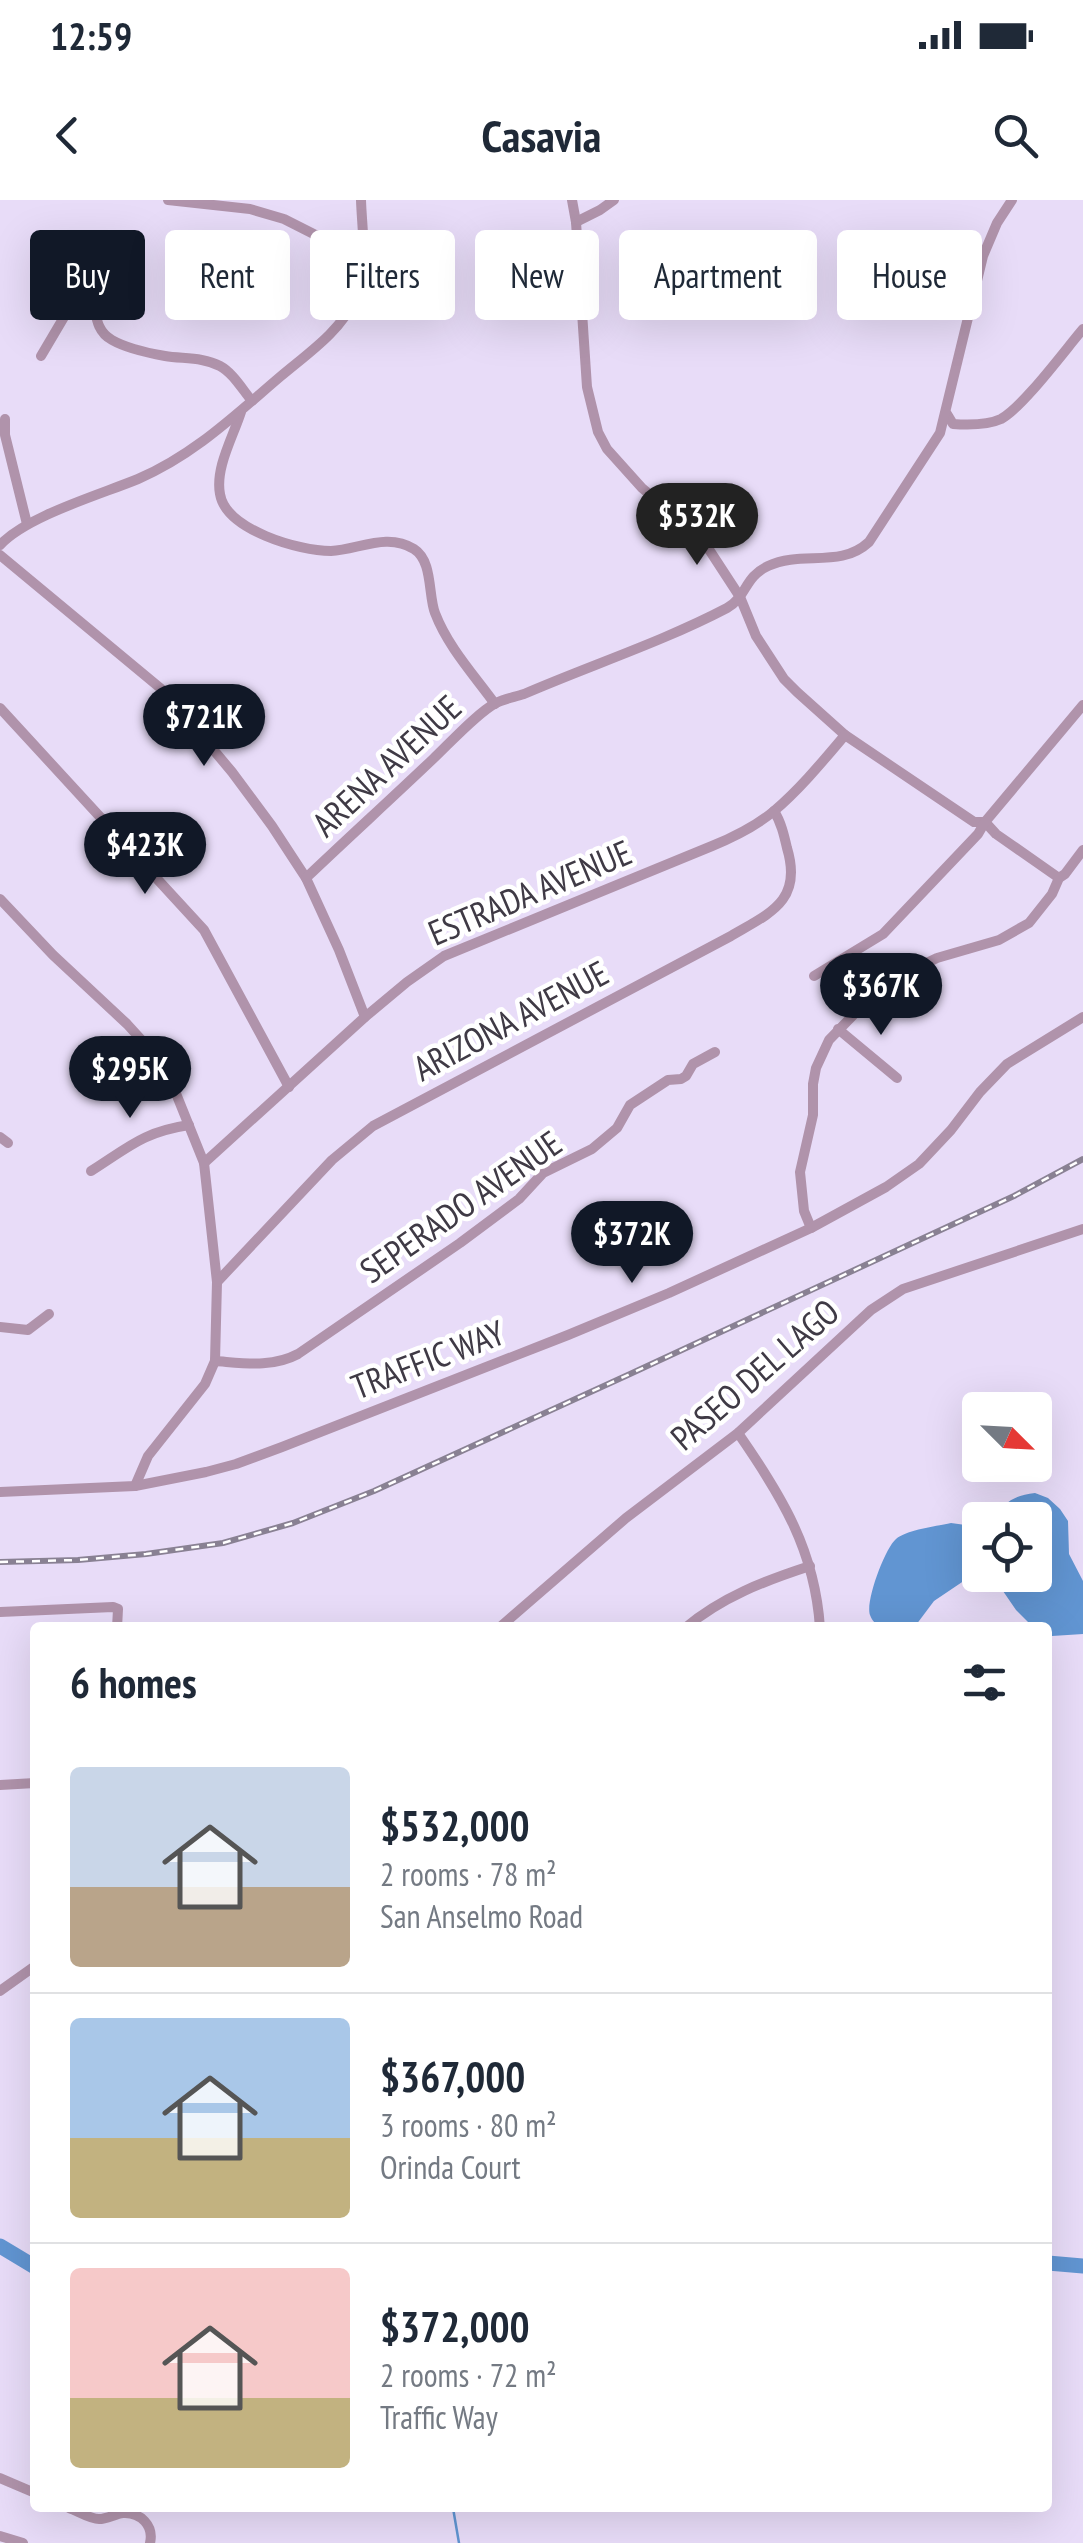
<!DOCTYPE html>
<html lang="en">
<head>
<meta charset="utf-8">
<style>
	body { margin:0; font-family:"PT Sans Narrow",sans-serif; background:#f6f6f7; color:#1f2937; height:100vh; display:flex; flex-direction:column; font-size:38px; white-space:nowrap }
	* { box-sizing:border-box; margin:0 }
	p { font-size:32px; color:#747a83 }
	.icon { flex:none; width:55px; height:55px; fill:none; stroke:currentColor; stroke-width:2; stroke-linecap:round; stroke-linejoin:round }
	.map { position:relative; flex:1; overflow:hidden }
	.drawer { position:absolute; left:30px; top:1422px; width:1022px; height:890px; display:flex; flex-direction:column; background:#fff; border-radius:10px; box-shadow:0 10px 40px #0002 }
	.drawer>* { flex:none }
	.guide { position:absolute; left:30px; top:30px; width:1025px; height:90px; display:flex; gap:20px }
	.needle { width:65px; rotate:114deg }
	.buttons { position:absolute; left:962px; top:1192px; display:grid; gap:20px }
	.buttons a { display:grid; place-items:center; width:90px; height:90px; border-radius:10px; background:#fff; box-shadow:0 10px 40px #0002; font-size:50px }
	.price { position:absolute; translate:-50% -85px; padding:0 22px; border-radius:35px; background:#111827; color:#fff; font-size:32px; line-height:65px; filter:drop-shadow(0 2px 5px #0008) }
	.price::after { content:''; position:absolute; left:50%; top:60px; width:30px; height:22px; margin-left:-15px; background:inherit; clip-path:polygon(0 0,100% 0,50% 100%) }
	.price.on { background:#222; color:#fff }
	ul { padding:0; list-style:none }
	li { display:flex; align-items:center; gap:30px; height:250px; padding:0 40px }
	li+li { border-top:2px solid #e0e1e3 }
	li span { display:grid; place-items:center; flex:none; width:280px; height:200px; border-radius:10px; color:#555 }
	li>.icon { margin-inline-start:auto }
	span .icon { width:120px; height:120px; fill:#fffc; stroke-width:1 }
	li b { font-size:42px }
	h2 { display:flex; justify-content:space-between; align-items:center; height:120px; padding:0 40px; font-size:42px }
	.pill { padding:0 35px; border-radius:10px; background:#fff; box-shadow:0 10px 40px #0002; font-size:35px; line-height:90px }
	.pill.on { background:#111827; color:#fff }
	.status { display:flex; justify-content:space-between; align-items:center; height:70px; padding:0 50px; background:#fff; direction:ltr }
	.status svg { height:28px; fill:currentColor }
	header { display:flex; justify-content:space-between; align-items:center; height:130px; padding:0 40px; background:#fff; font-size:45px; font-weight:700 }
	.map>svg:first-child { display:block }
	.water { fill:#6195d2 }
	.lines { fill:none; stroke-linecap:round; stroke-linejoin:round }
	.stream { stroke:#6195d2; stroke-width:2.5 }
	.river { stroke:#6195d2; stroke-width:15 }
	.minor { stroke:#b093ab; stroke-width:10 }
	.rail-casing { stroke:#898193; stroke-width:6 }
	.rail { stroke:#fff; stroke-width:2.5; stroke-dasharray:8; stroke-linecap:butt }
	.labels { text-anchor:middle; stroke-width:9; stroke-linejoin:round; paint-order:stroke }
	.street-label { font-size:35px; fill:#3f3a45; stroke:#fff }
</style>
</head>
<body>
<div class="status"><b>12:59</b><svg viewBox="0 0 49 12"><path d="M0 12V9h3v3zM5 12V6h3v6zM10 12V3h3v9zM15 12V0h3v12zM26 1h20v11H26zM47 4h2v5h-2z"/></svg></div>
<header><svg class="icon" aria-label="back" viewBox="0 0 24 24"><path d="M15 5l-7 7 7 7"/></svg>Casavia<svg class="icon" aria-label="search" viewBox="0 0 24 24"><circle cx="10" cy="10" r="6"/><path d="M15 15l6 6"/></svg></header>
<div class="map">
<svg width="1083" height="2343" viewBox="0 0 1083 2343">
	<rect width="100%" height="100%" fill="#e8dcf8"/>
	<g class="water">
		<path d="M1035 1293 1048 1298 1060 1309 1068 1321 1069 1354 1083 1381V1434L1052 1436 1048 1434V1428L1032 1426 1016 1410 992 1375H1035V1320H994C1003 1302 1015 1295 1035 1293Z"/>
		<path d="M951 1323 980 1327V1370L934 1401 916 1425 912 1427H881C876 1424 872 1421 870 1415 865 1402 885 1348 896 1339 906 1330 937 1326 951 1323Z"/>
	</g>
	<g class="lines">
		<path class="stream" d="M453 2308 459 2343"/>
		<g class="river">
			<path d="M0 2046 35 2067"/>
			<path d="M1048 2063 1083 2066"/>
		</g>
		<g class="minor">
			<path d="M168 0 250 9 284 19 363 59"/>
			<path d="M572 0 576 22 587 187 598 232 607 249 642 288 684 323 710 351 740 397 756 436 784 479 797 492 845 535 974 622H985"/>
			<path d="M576 22 600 10 614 0"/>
			<path d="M41 156 80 90 85 85C100 101 89 127 112 140 126 148 148 153 165 156 183 159 203 157 220 166 233 173 242 189 252 201"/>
			<path d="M241 212C233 237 215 268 220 294 226 330 299 351 331 351 358 350 387 332 414 349 433 361 428 395 435 413 448 447 474 475 495 504"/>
			<path d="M947 214 953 224C968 225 988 225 1001 219 1023 207 1065 150 1083 129"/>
			<path d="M5 219V235L27 324"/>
			<path d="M0 345C27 316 99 295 138 279 194 255 235 215 281 176 307 154 341 131 355 99 369 69 362 32 361 0"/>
			<path d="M0 355 165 492 232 572 272 626 306 678 339 750 365 817"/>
			<path d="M0 508 204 730 289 887"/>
			<path d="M985 622 996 634 1059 678"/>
			<path d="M306 678C348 638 391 599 433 559 449 544 477 513 496 503 504 499 515 497 524 494 591 465 662 442 727 408 747 397 744 377 768 366 802 350 840 369 869 342L940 233 983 56 997 23 1012 0"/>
			<path d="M0 699 53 755 127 824 147 846 171 881 204 963 217 1082 215 1161 205 1184 148 1256 135 1286"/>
			<path d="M814 776 883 734 978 634 985 622 1083 505"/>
			<path d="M838 829 897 878"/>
			<path d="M0 937 8 943"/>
			<path d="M204 963 365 817 407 782 444 756 712 646C734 637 756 626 774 611 800 589 823 561 845 535"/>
			<path d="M91 971C129 947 143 932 189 925"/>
			<path d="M811 1028 804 1011 800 972 813 915V884L816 868 829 840 864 804 906 773 937 758 999 740 1029 723 1052 694 1059 678 1065 674 1083 650"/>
			<path d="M217 1082 332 960 373 926 731 736C770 713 803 701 787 648 784 635 781 622 774 611"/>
			<path d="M0 1127 28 1130 49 1114"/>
			<path d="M215 1161C243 1163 272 1168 298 1154L460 1043 519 999 543 973 592 949 617 928 630 905 668 880 681 879 686 876 693 864 715 852"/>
			<path d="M738 1233C781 1295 815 1350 820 1428"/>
			<path d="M0 1292 135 1286 206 1272 236 1264 282 1247 568 1135 669 1093 811 1028 886 987 919 964 951 930 980 892 1007 864 1083 817"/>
			<path d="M0 1412 113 1407 118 1409 117 1428"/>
			<path d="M499 1428 626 1318 738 1233 871 1110 903 1089 1083 1029"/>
			<path d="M685 1428C722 1397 764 1381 810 1366"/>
			<path d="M0 1585 35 1583"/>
			<path d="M0 1791 35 1766"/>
			<path d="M0 2278 35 2293"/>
			<path d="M69 2308C78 2311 90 2319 99 2319 107 2319 115 2314 123 2313 141 2312 154 2326 150 2343"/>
			<path d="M0 2336 23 2343"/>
		</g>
		<g class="rail-casing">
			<path id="rail" d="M0 1362 78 1360 146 1354 223 1343 293 1323 374 1291 630 1174 1014 996 1083 959"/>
		</g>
		<use href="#rail" class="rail"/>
	</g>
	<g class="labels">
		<g class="street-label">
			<text transform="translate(387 566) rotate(-43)" y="12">ARENA AVENUE</text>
			<text transform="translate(530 693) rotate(-23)" y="12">ESTRADA AVENUE</text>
			<text transform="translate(511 821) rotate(-28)" y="12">ARIZONA AVENUE</text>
			<text transform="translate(461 1007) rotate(-35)" y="12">SEPERADO AVENUE</text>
			<text transform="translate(428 1160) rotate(-21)" y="12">TRAFFIC WAY</text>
			<text transform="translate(755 1175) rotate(-41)" y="12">PASEO DEL LAGO</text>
		</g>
	</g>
</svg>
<div class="buttons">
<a><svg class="needle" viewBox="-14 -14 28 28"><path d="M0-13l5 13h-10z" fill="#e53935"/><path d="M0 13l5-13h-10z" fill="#747a83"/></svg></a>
<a><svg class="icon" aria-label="locate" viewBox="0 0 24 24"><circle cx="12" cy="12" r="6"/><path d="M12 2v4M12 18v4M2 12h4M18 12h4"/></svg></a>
</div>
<b class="price on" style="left:697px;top:368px">$532K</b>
<b class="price" style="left:204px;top:569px">$721K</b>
<b class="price" style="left:145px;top:697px">$423K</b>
<b class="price" style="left:881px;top:838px">$367K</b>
<b class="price" style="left:130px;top:921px">$295K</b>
<b class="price" style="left:632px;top:1086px">$372K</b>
<div class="guide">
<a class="pill on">Buy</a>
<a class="pill">Rent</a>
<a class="pill">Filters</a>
<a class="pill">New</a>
<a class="pill">Apartment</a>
<a class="pill">House</a>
</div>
<section class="drawer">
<h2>6 homes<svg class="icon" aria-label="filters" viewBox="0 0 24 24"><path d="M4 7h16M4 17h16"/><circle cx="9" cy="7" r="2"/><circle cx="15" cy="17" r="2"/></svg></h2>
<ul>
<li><span style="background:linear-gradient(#c9d6e8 60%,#b9a48a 0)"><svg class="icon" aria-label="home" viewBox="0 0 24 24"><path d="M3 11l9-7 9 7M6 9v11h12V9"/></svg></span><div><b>$532,000</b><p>2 rooms · 78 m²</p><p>San Anselmo Road</p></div></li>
<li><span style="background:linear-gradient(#a9c7e8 60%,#c2b280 0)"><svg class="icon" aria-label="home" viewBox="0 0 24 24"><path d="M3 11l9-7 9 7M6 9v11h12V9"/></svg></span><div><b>$367,000</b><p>3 rooms · 80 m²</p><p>Orinda Court</p></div></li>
<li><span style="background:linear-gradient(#f6c9c9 65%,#c2b280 0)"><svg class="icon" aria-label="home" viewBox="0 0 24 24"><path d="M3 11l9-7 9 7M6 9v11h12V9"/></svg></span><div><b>$372,000</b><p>2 rooms · 72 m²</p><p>Traffic Way</p></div></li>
</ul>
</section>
</div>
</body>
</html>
